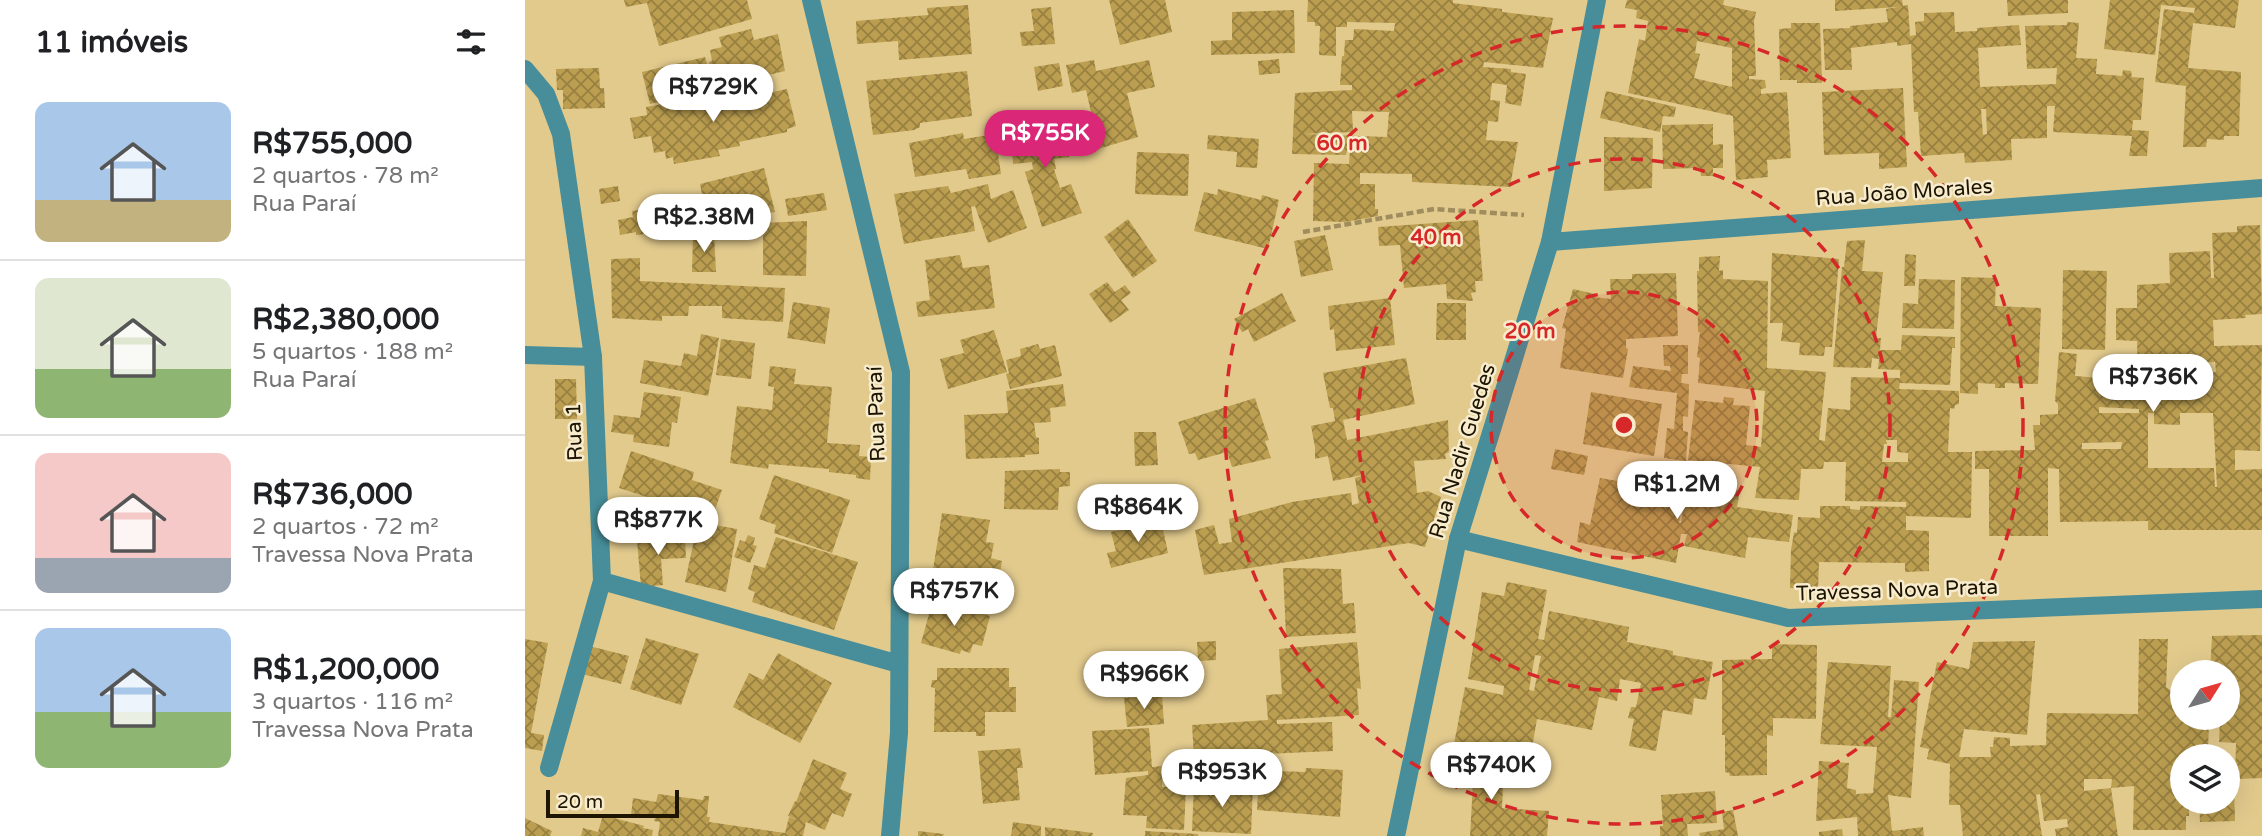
<!DOCTYPE html>
<html lang="pt">
<head>
<meta charset="utf-8">
<style>
	body { margin:0; font-family:"Varela Round",sans-serif; background:#f6f6f6; color:#202124; height:100vh; display:flex; flex-direction:column; font-size:26px; white-space:nowrap }
	* { box-sizing:border-box; margin:0 }
	p { font-size:23px; color:#757577 }
	.icon { flex:none; width:38px; height:38px; fill:none; stroke:currentColor; stroke-width:2; stroke-linecap:round; stroke-linejoin:round }
	.map { position:relative; flex:1; overflow:hidden }
	.side { display:flex; flex-direction:column; background:#fff; width:525px }
	.side>* { flex:none }
	.needle { width:46px; rotate:53deg }
	.buttons { position:absolute; left:1645px; top:660px; display:grid; gap:14px }
	.buttons a { display:grid; place-items:center; width:70px; height:70px; border-radius:50%; background:#fff; box-shadow:0 7px 28px #0002; font-size:35px }
	.scale { position:absolute; left:21px; bottom:18px; width:133px; box-sizing:border-box; padding-left:7px; border:4px solid #1d1500; border-top:0; font-size:19px; line-height:24px; white-space:nowrap; color:#1d1500; -webkit-text-stroke:5px #f8ecce; paint-order:stroke }
	.price { position:absolute; translate:-50% -60px; padding:0 16px; border-radius:24px; background:#fff; color:#222; font-size:23px; line-height:46px; filter:drop-shadow(0 2px 4px #0008) }
	.price::after { content:''; position:absolute; left:50%; top:42px; width:21px; height:16px; margin-left:-10px; background:inherit; clip-path:polygon(0 0,100% 0,50% 100%) }
	.price.on { background:#db2777; color:#fff }
	ul { padding:0; list-style:none }
	li { display:flex; align-items:center; gap:21px; height:175px; padding:0 35px }
	li+li { border-top:2px solid #e0e0e0 }
	li span { display:grid; place-items:center; flex:none; width:196px; height:140px; border-radius:14px; color:#555 }
	li>.icon { margin-inline-start:auto }
	span .icon { width:84px; height:84px; fill:#fffc; stroke-width:1 }
	li b { font-size:30px }
	h2 { display:flex; justify-content:space-between; align-items:center; height:84px; padding:0 35px; font-size:30px }
	main { display:flex; flex:1; min-height:0 }
	.map>svg:first-child { display:block }
	.building { fill:url(#building-cross-hatch); fill-rule:evenodd }
	.lines { fill:none; stroke-linecap:round; stroke-linejoin:round }
	.path { stroke:#a08d5e; stroke-width:4.5; stroke-dasharray:7 3.5; stroke-linecap:butt }
	.minor { stroke:#478e9a; stroke-width:18 }
	.ring { fill:none; stroke:#d62828; stroke-width:3.5; stroke-dasharray:12 9 }
	.labels { text-anchor:middle; stroke-width:5; stroke-linejoin:round; paint-order:stroke }
	.street-label { font-size:21px; fill:#1d1500; stroke:#f8ecce }
	.centre { fill:#d62828; stroke:#f8ecce; stroke-width:3.5 }
	.ring-label { font-size:21px; text-anchor:middle; font-weight:bold; fill:#d62828; stroke:#f8ecce; stroke-width:5; stroke-linejoin:round; paint-order:stroke }
</style>
</head>
<body>
<main>
<section class="side">
<h2>11 imóveis<svg class="icon" aria-label="filters" viewBox="0 0 24 24"><path d="M4 7h16M4 17h16"/><circle cx="9" cy="7" r="2"/><circle cx="15" cy="17" r="2"/></svg></h2>
<ul>
<li><span style="background:linear-gradient(#a9c7e8 70%,#c2b280 0)"><svg class="icon" aria-label="home" viewBox="0 0 24 24"><path d="M3 11l9-7 9 7M6 9v11h12V9"/></svg></span><div><b>R$755,000</b><p>2 quartos · 78 m²</p><p>Rua Paraí</p></div></li>
<li><span style="background:linear-gradient(#dfe7d0 65%,#8fb573 0)"><svg class="icon" aria-label="home" viewBox="0 0 24 24"><path d="M3 11l9-7 9 7M6 9v11h12V9"/></svg></span><div><b>R$2,380,000</b><p>5 quartos · 188 m²</p><p>Rua Paraí</p></div></li>
<li><span style="background:linear-gradient(#f6c9c9 75%,#9aa5b1 0)"><svg class="icon" aria-label="home" viewBox="0 0 24 24"><path d="M3 11l9-7 9 7M6 9v11h12V9"/></svg></span><div><b>R$736,000</b><p>2 quartos · 72 m²</p><p>Travessa Nova Prata</p></div></li>
<li><span style="background:linear-gradient(#a9c7e8 60%,#8fb573 0)"><svg class="icon" aria-label="home" viewBox="0 0 24 24"><path d="M3 11l9-7 9 7M6 9v11h12V9"/></svg></span><div><b>R$1,200,000</b><p>3 quartos · 116 m²</p><p>Travessa Nova Prata</p></div></li>
</ul>
</section>
<div class="map">
<svg width="1737" height="836" viewBox="0 0 1737 836">
	<defs>
		<pattern id="building-cross-hatch" width="8" height="8" patternUnits="userSpaceOnUse" patternTransform="scale(1.75)"><rect width="8" height="8" fill="#bb9e50"/><path d="M0 0l8 8M0 8l8-8" fill="none" stroke="#978040"/></pattern>
	</defs>
	<rect width="100%" height="100%" fill="#e2ca8d"/>
	<g class="building">
		<path d="M99 0H222L227 19 134 46 122 3 101 7Z"/>
		<path d="M584 0H640L647 32 595 45Z"/>
		<path d="M783 0H928V3L977 9V12L1028 18 1018 68 959 62 958 67 986 69V72L1001 74 996 106 980 103 982 85 967 83 965 100 975 101 973 122 963 121 961 140 993 142 985 187 887 182V174L835 173V184H850V209H853V216L820 222 788 221 789 163 824 164 825 150H822L821 155 767 154 770 93 827 90V85H815L817 56H819L820 40H828L829 29 869 31 870 23 822 22V27H811V56L794 55 795 26H790V22H782ZM827 111 864 112 862 137 778 134 828 132Z"/>
		<path d="M1102 0H1199L1198 5 1231 12 1229 21 1231 76H1224V79L1240 80 1241 88 1236 89V94L1262 92 1266 158 1242 160 1243 177 1211 180 1208 116 1103 93 1114 39 1120 41 1123 21 1111 18 1112 10 1100 8ZM1172 41 1207 48V87L1169 78 1175 54 1170 53Z"/>
		<path d="M1310 0H1377L1378 6 1383 5 1385 36 1391 35 1390 22 1399 21V13L1429 12 1430 32 1452 31V28L1494 25 1496 45 1453 48 1455 87 1531 84 1532 68 1502 69 1500 26 1542 25V22L1554 23 1551 58 1572 59 1571 74 1597 76 1598 70 1606 71 1607 77 1619 78 1616 120H1608L1607 130 1624 131 1622 156H1604L1607 136 1528 132 1530 106H1522V138L1486 139 1487 160 1440 163 1439 153 1396 156 1393 112H1389L1386 44 1372 46V42L1326 48 1327 70H1300L1298 29 1325 28V26L1363 22 1361 9 1373 7 1310 11ZM1456 109H1461L1462 134 1458 135Z"/>
		<path d="M1482 0H1543V13L1483 16Z"/>
		<path d="M1585 0H1714L1710 28 1668 23 1663 68 1716 72 1714 136H1699V140L1682 139 1681 147H1658L1661 86 1630 82 1639 9 1669 13 1670 8 1636 5 1630 55 1579 49Z"/>
		<path d="M443 5 447 54 374 60 373 41 332 44 331 21 403 15 402 8Z"/>
		<path d="M526 7 530 44 497 46 495 32 509 31 506 9Z"/>
		<path d="M769 10 770 53 686 55V41L707 40V12Z"/>
		<path d="M1266 23H1295L1297 83H1272V80H1255L1254 29 1266 28Z"/>
		<path d="M226 29 229 40 253 34 260 71 239 76V79L224 83 223 77 194 85 191 72 186 73 184 62 187 61 185 50 197 47 194 37Z"/>
		<path d="M180 57 190 93 169 98 167 91 157 94V96L125 104 117 72Z"/>
		<path d="M754 59 755 73 734 75 733 61Z"/>
		<path d="M569 60 571 71 624 60 630 87 602 93 613 137 573 149 563 112H566L561 90 547 93 541 65Z"/>
		<path d="M534 63 538 86 513 91 509 67Z"/>
		<path d="M74 68 75 88H79L80 108 38 109V90H32L31 69Z"/>
		<path d="M442 71 447 116 395 123V127L389 130 348 135 341 81Z"/>
		<path d="M1378 88 1382 167 1354 169V153L1299 155 1297 92Z"/>
		<path d="M262 89 271 126 262 129V132L214 142 215 146 193 150 195 156 149 164 148 157 141 159 140 151 129 153 126 136 109 139 105 118 122 115 121 107 182 96 184 105Z"/>
		<path d="M1081 91 1151 107 1149 117 1138 116 1135 132 1075 118Z"/>
		<path d="M528 118 529 139 543 137 544 157 529 159 531 169H529L535 188 546 184 557 213 517 227 500 172 508 169 507 162 488 164 487 143 492 142 490 122Z"/>
		<path d="M1188 124V145L1198 144V168H1188V176H1176L1175 168 1138 169 1137 125Z"/>
		<path d="M438 133 439 139 470 134 476 174 444 179 441 169 390 177 384 143Z"/>
		<path d="M683 135 734 139 732 168 711 167 712 152 682 149Z"/>
		<path d="M1079 137 1128 138 1127 188 1079 191Z"/>
		<path d="M612 152 664 154 663 196 610 194Z"/>
		<path d="M239 168 250 212 183 224 175 184Z"/>
		<path d="M463 184 466 199 488 190 502 228 463 243 450 206 446 207 450 231 379 244 369 194 423 186 426 193Z"/>
		<path d="M93 186 95 201 76 204 74 189Z"/>
		<path d="M693 189 736 200 737 195 754 200 743 249 669 231 679 192 692 195Z"/>
		<path d="M299 193 302 210 263 216 260 199Z"/>
		<path d="M165 198 167 210 173 209 175 228 111 235V232L95 235 93 220 108 217 107 211 135 207V205L151 203 150 200Z"/>
		<path d="M603 219 632 261 608 278 579 237Z"/>
		<path d="M953 220 958 281H950L951 292 946 293 948 301 922 299 921 284 879 288 875 245 854 246 853 227Z"/>
		<path d="M282 221 281 276 238 275V223Z"/>
		<path d="M1735 225 1737 314 1720 315 1721 318 1688 320 1689 346 1737 345 1735 451 1710 450V470L1737 469V530H1623V521L1535 522 1534 469 1523 468V536H1464V469H1450V451L1510 450 1508 425H1515V415L1533 414V404L1530 401 1534 352 1552 354 1550 376 1613 381 1612 341 1591 340V308H1612V285L1645 283 1644 253 1685 251 1686 278H1689L1687 233 1712 232V226ZM1690 362 1691 372 1665 374V389L1641 388 1642 364ZM1574 407 1614 409V413H1574ZM1623 413H1629V424L1655 425V413H1688L1692 487H1690L1689 468H1623ZM1597 442 1596 449H1557V443Z"/>
		<path d="M168 235H189L191 272H167Z"/>
		<path d="M800 235 808 270 776 277 769 241Z"/>
		<path d="M1340 240 1337 271 1358 272 1351 338H1356L1355 350H1376L1377 335 1430 337V348H1427L1425 385 1375 383 1374 389 1434 391V404L1430 405 1429 409 1425 408 1423 452H1447L1446 518 1381 516V530L1404 531V571L1380 572V563L1294 562 1293 589 1265 588 1266 550 1269 532 1272 533 1273 517 1295 518V506H1325V509L1335 510V506L1381 507V502L1320 501 1321 462H1299L1298 469H1276L1274 500 1230 498 1235 467 1163 460 1170 400 1198 403 1199 397 1209 398 1208 405 1225 406 1221 445 1236 447 1240 391 1173 383 1175 358 1172 357 1175 332H1173L1172 271H1174V257L1195 256 1194 271 1198 270V279L1243 281 1242 368 1301 372 1294 440 1300 441 1303 408 1325 410 1326 377 1375 378V370L1353 369 1354 359 1347 358 1346 368 1308 367 1317 267H1319L1322 241ZM1361 440H1372V452L1383 453V462H1357L1359 444H1362Z"/>
		<path d="M1247 253 1314 259 1307 347H1300L1299 356 1274 355 1275 343 1256 341 1258 323H1245Z"/>
		<path d="M1380 254 1391 255 1390 286H1379Z"/>
		<path d="M435 255 438 268 464 265 470 308 393 317 391 302 405 300 400 260Z"/>
		<path d="M115 258V281L260 288 258 322 197 318V306H164L163 316H137V321L87 318 86 259Z"/>
		<path d="M1538 270 1582 271 1580 350 1537 349Z"/>
		<path d="M1151 273 1153 336 1101 339V348L1103 349 1098 378 1035 368 1041 329 1037 328 1048 289 1070 294 1069 297 1086 299 1085 279H1107V274Z"/>
		<path d="M1436 277 1471 278 1470 306 1516 308 1513 384 1480 383V388H1470V384L1453 383V394L1435 393Z"/>
		<path d="M1394 279 1430 280 1429 329 1377 328 1378 303 1393 304Z"/>
		<path d="M582 282 590 292 600 285 606 293 596 300 604 310 585 323 564 294Z"/>
		<path d="M757 293 771 321 729 342 723 329 717 332 709 319Z"/>
		<path d="M865 298 870 345 811 351 809 329 805 330 803 306Z"/>
		<path d="M268 302 305 308 300 344 262 338Z"/>
		<path d="M912 303H941V340H911Z"/>
		<path d="M469 330 482 372 423 389 415 359 439 353 435 340Z"/>
		<path d="M176 334 194 338 183 396 115 383 119 360 156 366 159 353 172 356Z"/>
		<path d="M196 339 230 343 226 379 191 375Z"/>
		<path d="M513 344 515 349 530 345 537 376 485 389 481 374 484 373 481 360 496 356 495 349Z"/>
		<path d="M1138 345H1163V374H1157L1156 383 1164 384 1163 417 1158 416V431L1163 432 1161 461 1139 458 1142 428 1149 429 1152 393 1104 387 1108 366 1146 371 1145 366H1139Z"/>
		<path d="M881 358 890 404 818 420 822 440 923 420 924 452 920 454 921 459 889 461 892 493 903 491 916 497 900 547 884 543 679 575 670 530 689 525 694 544 707 542 704 519 767 502 826 493 827 505 834 503 830 478 842 474 808 481 803 456 790 459V447L786 426 810 421 808 408H805L798 373Z"/>
		<path d="M245 366 271 369 269 384 307 387 302 443 335 445 334 456 346 457 345 480 331 478V475L304 472V469L244 464 243 469 205 463 212 406 247 410 249 387 243 386Z"/>
		<path d="M30 379H51L52 419H30Z"/>
		<path d="M538 384 541 406 525 408 526 422 509 423 511 437 514 438V454L500 455V457L441 459 439 415 483 413 481 391Z"/>
		<path d="M119 392 156 397 152 423 147 422 144 447 108 442 109 435 86 432 89 415 115 418Z"/>
		<path d="M1066 392 1137 404 1129 456 1058 444Z"/>
		<path d="M730 398 744 440 740 441 746 458 707 467 702 452 673 460 670 453 664 454 653 422Z"/>
		<path d="M609 432H631L633 465 610 466Z"/>
		<path d="M1030 449 1063 456 1059 475 1026 469Z"/>
		<path d="M106 451 169 472 167 480 197 490 187 518 94 488Z"/>
		<path d="M535 469V472H545V486L534 487 533 510 479 509 480 471Z"/>
		<path d="M249 475 325 500 307 553 249 533 251 525 234 519Z"/>
		<path d="M1075 478 1159 492 1154 523H1156L1159 505 1166 506 1169 484 1215 491 1212 507 1268 515 1264 542 1223 537 1220 558 1159 546 1162 534H1156L1151 563 1052 542 1055 522 1065 525Z"/>
		<path d="M417 513 465 520 461 542 469 543 466 558 477 561 473 586 407 576Z"/>
		<path d="M636 520 643 553 586 568 582 553 591 551 586 532Z"/>
		<path d="M173 522 212 529 201 592 160 582Z"/>
		<path d="M223 535 230 538 228 545 232 546 225 563 209 557 215 540 220 542Z"/>
		<path d="M160 536 161 558 136 559 138 585 116 587 112 540Z"/>
		<path d="M251 537 333 562 309 630 227 602 230 592 223 589 229 565 240 568Z"/>
		<path d="M758 568 816 569 818 604 829 603 831 633 761 637Z"/>
		<path d="M982 582 1022 590 1013 639 1019 640 1024 611 1104 627 1102 642 1148 651V655L1188 662 1181 700 1169 698 1167 715 1138 710 1131 751 1104 746 1109 719 1103 718 1106 707H1111L1116 683 1095 679 1092 701 1074 697 1067 730 1012 719 1005 759H1007L1006 765 928 749 940 687 978 695 979 686 943 679 957 592 979 596ZM1010 655 1016 656 1009 691 1004 690Z"/>
		<path d="M408 600 465 616 457 646 448 644 445 653 436 650 435 654 396 643Z"/>
		<path d="M1737 635V778L1710 779 1711 743 1694 742 1695 718H1703V672H1685L1687 636Z"/>
		<path d="M121 638 174 654 156 705 105 689Z"/>
		<path d="M0 639 23 643 6 733 19 735 17 751 0 748Z"/>
		<path d="M1614 639H1643L1641 687 1650 694V701H1657V718H1684L1683 756H1657V802H1664V816H1661V830H1608L1609 786 1586 788 1593 836H1531L1530 829 1543 827 1542 819 1519 821 1515 794 1511 795 1517 836H1438L1435 805H1424L1425 764 1402 759 1404 749 1395 747 1412 662 1444 669 1448 642 1510 641 1502 735 1439 729 1434 757H1466L1465 747H1468L1469 737 1485 738V746L1521 745 1522 713 1613 714ZM1559 779H1587L1586 788 1559 791Z"/>
		<path d="M691 641V660L673 661 672 642Z"/>
		<path d="M832 642 836 689 832 688 834 715 752 720V724L807 722 808 751 669 757 667 725 743 720 741 695 757 694 754 649Z"/>
		<path d="M1247 644 1292 645 1291 719 1248 718V736L1242 735V775L1205 776 1204 773 1200 772V735H1197V660L1247 659Z"/>
		<path d="M64 646 104 656 96 684 57 674Z"/>
		<path d="M253 653 307 683 275 743 208 707 224 673 238 680Z"/>
		<path d="M1303 662 1366 666 1363 717H1366L1369 680 1394 682 1386 798 1363 795 1367 831 1398 827 1399 836H1333L1332 817 1291 821 1294 761 1324 763 1322 788 1331 790V794L1348 793 1352 747 1295 744Z"/>
		<path d="M412 668H484V687H491V712H460V736H451V732H409L410 688 406 687 407 680H412Z"/>
		<path d="M637 695 639 724 602 727 599 698Z"/>
		<path d="M624 728 627 767 638 766 637 787H661L659 830 621 828 622 816 598 815 601 778 623 775V771L570 775 567 731Z"/>
		<path d="M495 748 498 768H492L495 800 458 804 453 751Z"/>
		<path d="M908 758 971 766 968 785 978 787 977 808 1024 811 1022 836H945L948 783 905 777Z"/>
		<path d="M288 759 322 773 315 789 327 794 318 817 307 813 300 830 281 822 278 836H133L135 822 129 821 130 818 106 815 108 798 131 802 133 794 178 800 179 796H184L182 817H185L184 822 260 833 264 817 274 820 263 816 270 801 271 802Z"/>
		<path d="M736 762H755L754 771 780 772 781 768 818 770 815 817 732 810 734 779H727V767L735 768Z"/>
		<path d="M679 779 689 780 688 785 728 787 726 834 667 831 669 784 679 785Z"/>
		<path d="M1703 789H1709L1710 821 1675 822 1674 802H1703Z"/>
		<path d="M1190 791 1192 823 1162 824 1163 836H1135V826H1138L1136 795Z"/>
		<path d="M1208 810 1213 836H1175L1174 833 1199 829 1197 812Z"/>
		<path d="M78 815 119 826 118 828 128 830 127 836H56L58 828 73 832Z"/>
		<path d="M0 818 27 831 25 836H0Z"/>
		<path d="M488 822 516 826V836H486Z"/>
		<path d="M520 827 568 833 567 836H520Z"/>
		<path d="M1317 829 1318 836H1294V832Z"/>
		<path d="M393 831 419 834 418 836H393Z"/>
		<path d="M620 831 673 834V836H620Z"/>
	</g>
	<g class="lines">
		<path class="path" d="M778 232 909 209 999 215"/>
		<g class="minor">
			<path d="M286 0 376 372 374 733 365 836"/>
			<path d="M0 69 21 94 36 134 68 357 77 581 374 664"/>
			<path d="M1025 242 1737 188"/>
			<path d="M0 355 68 357"/>
			<path d="M933 539 1263 618 1737 599"/>
			<path d="M24 768 77 581"/>
			<path d="M871 836 933 539 1025 242 1072 0"/>
		</g>
	</g>
	<circle cx="1099" cy="425" r="133" fill="#d62828" fill-opacity=".12"/>
	<g class="ring">
		<circle cx="1099" cy="425" r="133"/>
		<circle cx="1099" cy="425" r="266"/>
		<circle cx="1099" cy="425" r="399"/>
	</g>
	<g class="labels">
		<g class="street-label">
			<text transform="translate(1379 192) rotate(-4)" y="7">Rua João Morales</text>
			<text transform="translate(351 414) rotate(-92)" y="7">Rua Paraí</text>
			<text transform="translate(49 432) rotate(-92)" y="7">Rua 1</text>
			<text transform="translate(937 451) rotate(-73)" y="7">Rua Nadir Guedes</text>
			<text transform="translate(1372 590) rotate(-2)" y="7">Travessa Nova Prata</text>
		</g>
	</g>
	<circle cx="1099" cy="425" r="10" class="centre"/>
	<g class="ring-label">
		<text x="817" y="150">60 m</text>
		<text x="911" y="244">40 m</text>
		<text x="1005" y="338">20 m</text>
	</g>
</svg>
<div class="buttons">
<a><svg class="needle" viewBox="-14 -14 28 28"><path d="M0-13l5 13h-10z" fill="#e53935"/><path d="M0 13l5-13h-10z" fill="#757577"/></svg></a>
<a><svg class="icon" aria-label="layers" viewBox="0 0 24 24"><path d="M12 4l9 5-9 5-9-5zM3 14l9 5 9-5"/></svg></a>
</div>
<div class="scale">20 m</div>
<b class="price" style="left:188px;top:124px">R$729K</b>
<b class="price on" style="left:520px;top:170px">R$755K</b>
<b class="price" style="left:179px;top:254px">R$2.38M</b>
<b class="price" style="left:1628px;top:414px">R$736K</b>
<b class="price" style="left:1152px;top:521px">R$1.2M</b>
<b class="price" style="left:613px;top:544px">R$864K</b>
<b class="price" style="left:133px;top:557px">R$877K</b>
<b class="price" style="left:429px;top:628px">R$757K</b>
<b class="price" style="left:619px;top:711px">R$966K</b>
<b class="price" style="left:966px;top:802px">R$740K</b>
<b class="price" style="left:697px;top:809px">R$953K</b>
</div>
</main>
</body>
</html>
